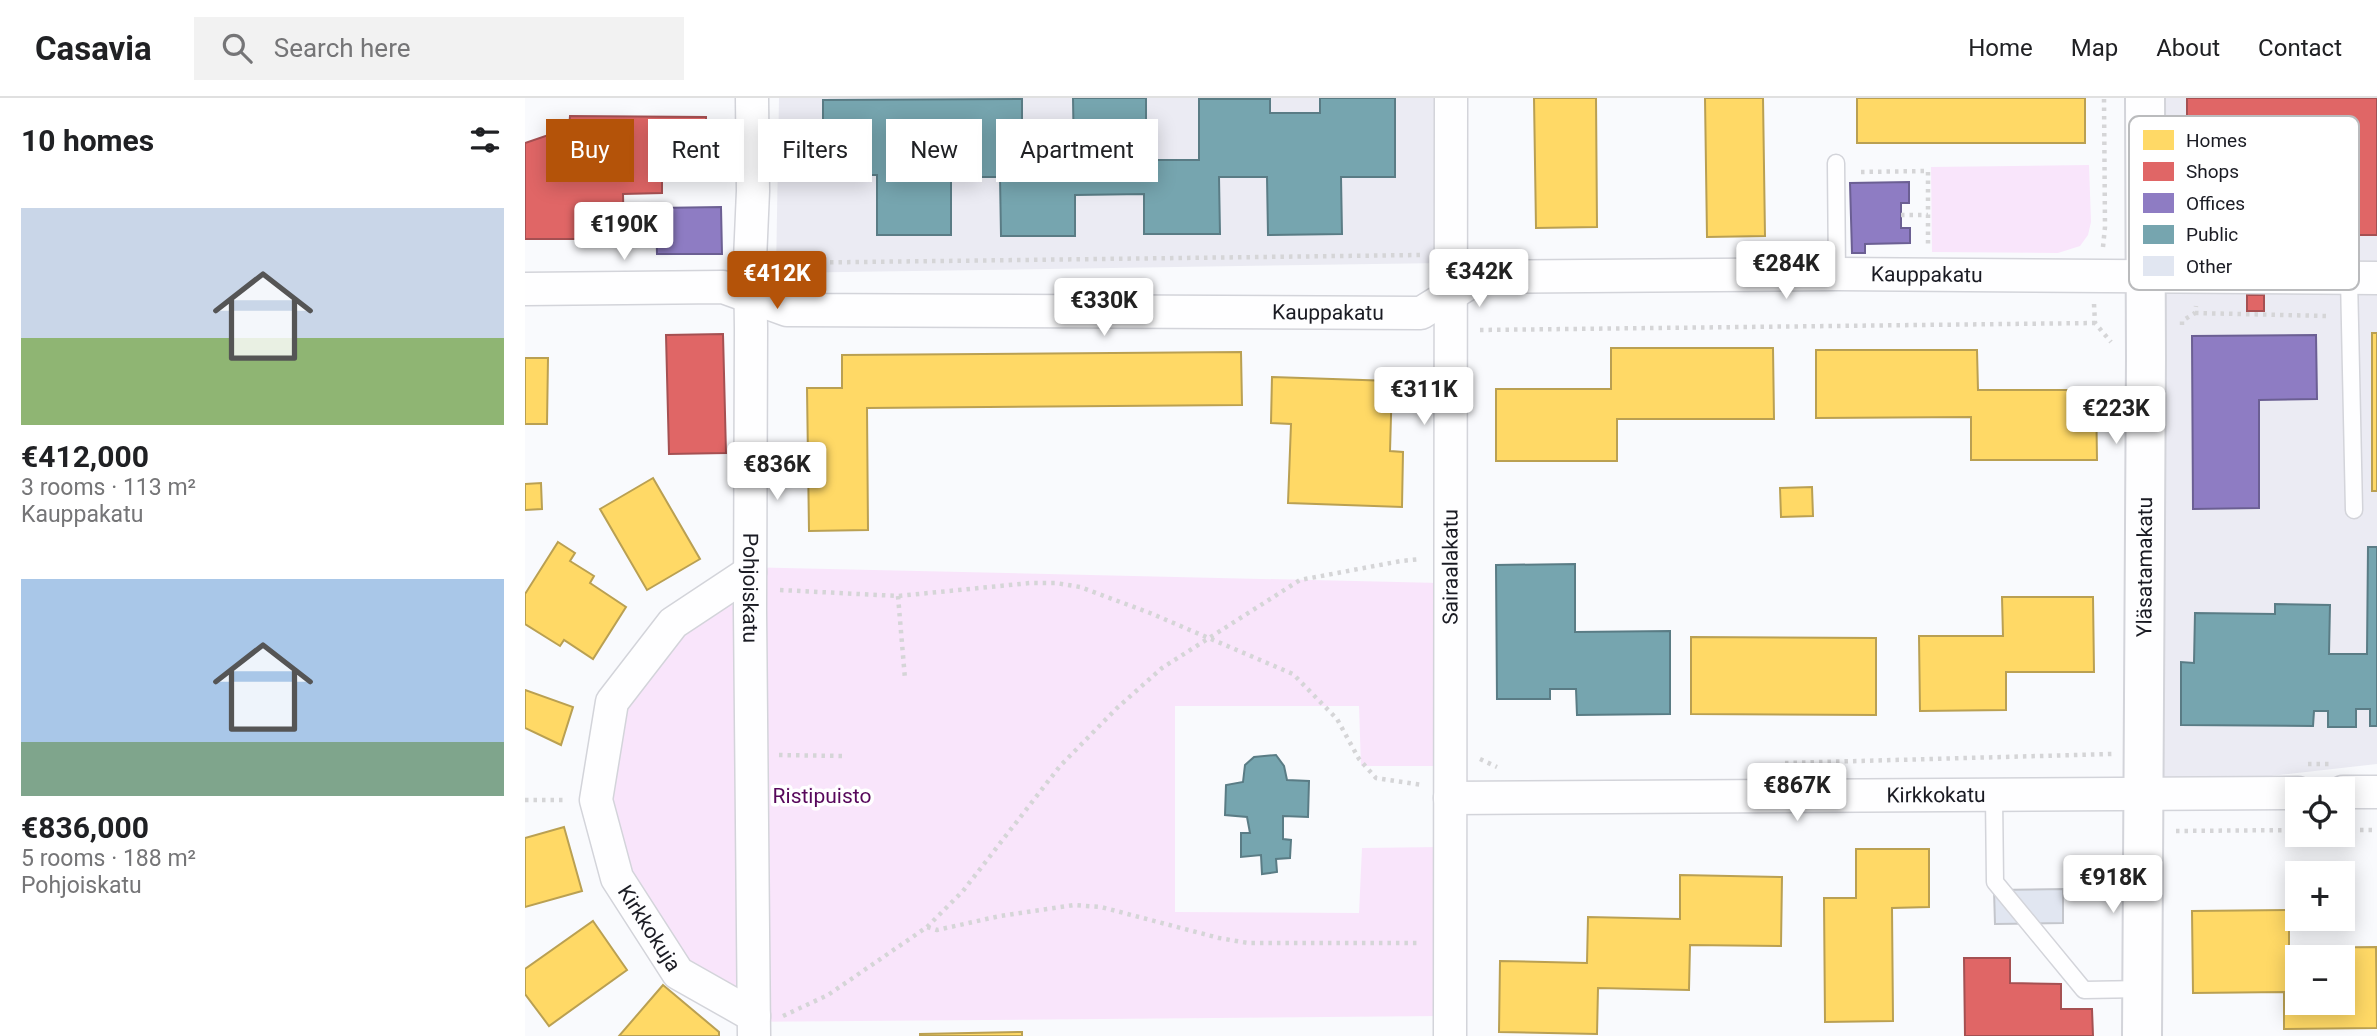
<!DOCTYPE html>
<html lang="en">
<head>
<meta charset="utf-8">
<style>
	body { margin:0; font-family:Roboto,sans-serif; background:#f2f2f2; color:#202124; height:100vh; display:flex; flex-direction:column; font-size:26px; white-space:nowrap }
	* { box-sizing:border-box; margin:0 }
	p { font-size:23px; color:#757577 }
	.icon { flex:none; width:38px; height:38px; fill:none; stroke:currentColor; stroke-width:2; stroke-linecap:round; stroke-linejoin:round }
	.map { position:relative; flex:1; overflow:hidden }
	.details { display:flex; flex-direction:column; background:#fff; width:525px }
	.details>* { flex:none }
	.top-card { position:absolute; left:21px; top:21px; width:665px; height:63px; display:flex; gap:14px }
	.tools { position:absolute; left:1760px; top:679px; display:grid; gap:14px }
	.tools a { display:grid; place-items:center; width:70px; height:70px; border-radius:0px; background:#fff; box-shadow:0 4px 18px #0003; font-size:35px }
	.price { position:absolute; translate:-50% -60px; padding:0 16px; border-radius:7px; background:#fff; color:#222; font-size:23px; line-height:46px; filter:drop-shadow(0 2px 4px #0008) }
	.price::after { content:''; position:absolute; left:50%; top:42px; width:21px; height:16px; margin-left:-10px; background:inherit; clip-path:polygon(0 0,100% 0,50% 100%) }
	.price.on { background:#b45309; color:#fff }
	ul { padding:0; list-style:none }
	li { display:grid; align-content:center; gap:14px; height:371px; padding:0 21px }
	li span { display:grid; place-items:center; height:217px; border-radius:0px; color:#555 }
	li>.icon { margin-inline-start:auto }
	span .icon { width:126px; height:126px; fill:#fffc; stroke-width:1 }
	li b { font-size:30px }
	h2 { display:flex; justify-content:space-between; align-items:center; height:84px; padding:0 21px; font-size:30px }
	.pill { padding:0 24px; border-radius:0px; background:#fff; box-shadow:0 4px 18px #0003; font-size:24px; line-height:63px }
	.pill.on { background:#b45309; color:#fff }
	header { display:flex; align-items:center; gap:42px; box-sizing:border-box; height:98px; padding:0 35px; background:#fff; border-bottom:2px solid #e0e0e0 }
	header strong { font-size:33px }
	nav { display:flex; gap:38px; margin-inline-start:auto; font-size:24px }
	.search { width:490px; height:63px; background:#f2f2f2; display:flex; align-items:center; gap:18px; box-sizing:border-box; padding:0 24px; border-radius:0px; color:#757577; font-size:26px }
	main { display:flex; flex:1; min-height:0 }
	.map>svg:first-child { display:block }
	.built { fill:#ebebf3 }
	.green { fill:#f9e5fb }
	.homes { fill:#ffd966; stroke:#baa052; stroke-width:2; fill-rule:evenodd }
	.shops { fill:#e06666; stroke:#a55052; stroke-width:2 }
	.offices { fill:#8e7cc3; stroke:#6b5f93; stroke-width:2 }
	.public { fill:#76a5af; stroke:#5a7c85; stroke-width:2 }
	.building { fill:#e1e6f1; stroke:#c4c6cc; stroke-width:2 }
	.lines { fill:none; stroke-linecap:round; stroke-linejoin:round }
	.service-casing { stroke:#d3d4da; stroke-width:19 }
	.minor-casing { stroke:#d3d4da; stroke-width:35 }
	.secondary-casing { stroke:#d3d4da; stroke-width:42 }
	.path { stroke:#d5d5d7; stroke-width:4.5; stroke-dasharray:3.5 5; stroke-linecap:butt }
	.service { stroke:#fefeff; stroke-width:16 }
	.minor { stroke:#fefeff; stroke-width:32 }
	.secondary { stroke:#fefeff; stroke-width:38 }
	.labels { text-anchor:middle; stroke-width:7; stroke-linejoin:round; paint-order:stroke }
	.street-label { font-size:21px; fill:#1a1b23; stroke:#fff }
	.park-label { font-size:21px; fill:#57085b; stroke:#fff }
	.key { fill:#fff; stroke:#babbbd; stroke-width:2 }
	.key-label { font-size:19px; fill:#1a1b23 }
</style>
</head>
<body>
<header>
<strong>Casavia</strong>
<div class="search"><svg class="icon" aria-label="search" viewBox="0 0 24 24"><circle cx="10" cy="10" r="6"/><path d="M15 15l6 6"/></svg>Search here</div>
<nav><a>Home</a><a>Map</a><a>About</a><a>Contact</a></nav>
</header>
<main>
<section class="details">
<h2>10 homes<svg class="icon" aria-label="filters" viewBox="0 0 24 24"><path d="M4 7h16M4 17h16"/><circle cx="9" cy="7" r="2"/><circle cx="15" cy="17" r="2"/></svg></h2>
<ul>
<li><span style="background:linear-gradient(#c9d6e8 60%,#8fb573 0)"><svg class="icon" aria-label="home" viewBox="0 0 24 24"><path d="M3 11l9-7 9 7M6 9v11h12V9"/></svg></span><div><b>€412,000</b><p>3 rooms · 113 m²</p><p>Kauppakatu</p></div></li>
<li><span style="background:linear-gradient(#a9c7e8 75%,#7fa58c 0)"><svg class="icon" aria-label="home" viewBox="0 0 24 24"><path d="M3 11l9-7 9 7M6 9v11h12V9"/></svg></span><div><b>€836,000</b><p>5 rooms · 188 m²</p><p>Pohjoiskatu</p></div></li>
</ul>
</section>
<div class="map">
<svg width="1852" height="938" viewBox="0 0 1852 938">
	<rect width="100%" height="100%" fill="#f9fafd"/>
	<g class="built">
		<path d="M254 0H920L919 165 251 175Z"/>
		<path d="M1631 0H1852V666L1628 691Z"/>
	</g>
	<g class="green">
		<path d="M1564 67 1566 124 1563 137 1555 148 1533 155 1407 154 1406 69Z"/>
		<path d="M218 469 915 485 916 668H836L834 608H650V814L834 815 837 750 915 749V918L218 924 82 785 56 704 78 604Z"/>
	</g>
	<g class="homes">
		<path d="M1009 0H1071L1072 129 1011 130Z"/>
		<path d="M1180 0H1238L1240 138 1182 139Z"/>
		<rect x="1332" y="0" width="228" height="45"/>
		<rect x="1847" y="235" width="5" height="158"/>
		<path d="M1086 250H1248L1249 321H1092V363H971V291H1086Z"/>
		<path d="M1291 252H1452L1453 292H1571L1572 362H1446V319L1291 320Z"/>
		<path d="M716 254 717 307 342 310 343 432 284 433 282 290H317V257Z"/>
		<path d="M0 260H23L22 326H0Z"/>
		<path d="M747 279 867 283 865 353 878 354 877 409 763 405 766 326 746 325Z"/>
		<path d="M128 380 175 461 122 492 75 411Z"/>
		<path d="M16 385 17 411 0 412V386Z"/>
		<path d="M1287 389 1288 418 1256 419 1255 390Z"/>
		<path d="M33 444 50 455 45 463 69 478 65 485 101 509 68 561 39 542 35 548 0 526V496Z"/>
		<path d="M1477 499H1568L1569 574H1481V612L1395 613 1394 538H1478Z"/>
		<path d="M1166 539 1351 540V617L1166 616Z"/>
		<path d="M0 592 48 609 36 647 0 630Z"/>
		<path d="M39 729 57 793 0 809V740Z"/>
		<path d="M1331 751H1404V809L1367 810 1368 923 1300 924 1299 800H1331Z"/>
		<path d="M1155 777 1257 779 1256 848 1165 847 1164 892 1073 890 1072 936 974 934 975 863 1062 865 1063 819 1155 821Z"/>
		<path d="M1764 812V850L1851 849 1852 930 1759 931V894L1668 895 1667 813ZM1773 859H1818V905H1773Z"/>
		<path d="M68 823 102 872 24 928 0 896V871Z"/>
		<path d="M138 887 194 934V938H94Z"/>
		<path d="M497 934V938H395V936Z"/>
	</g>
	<g class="shops">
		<rect x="1662" y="0" width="190" height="137"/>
		<path d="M45 18 181 19V82L137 83V95L98 96 99 141H0V45L44 30Z"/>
		<rect x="1722" y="197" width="17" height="16"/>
		<path d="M198 236 201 355 144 356 141 237Z"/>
		<path d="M1439 860H1485V885L1536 886V911H1567L1568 938H1440Z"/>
	</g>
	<g class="offices">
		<path d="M1384 84V105H1376V130H1385V145L1340 146V155H1327L1325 85Z"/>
		<path d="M196 109 197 156H132L131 110Z"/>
		<path d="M1791 237 1792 301 1734 302V410L1668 411 1667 238Z"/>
	</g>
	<g class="public">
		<path d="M548 0H621V62H674V1H745V15H795V0H870V79H816L817 136 743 137 742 79H694L695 136H619V96L550 97V138H476L475 79H426V137H352V77H298V2L497 1V62H549Z"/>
		<path d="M1843 449H1852V628H1845V611H1831V629H1803V613H1789L1788 628 1656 627V564L1669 565 1670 515 1750 516V506L1805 507 1804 556H1842Z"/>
		<path d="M1050 466V534L1145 533V616L1052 617 1051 591H1025V601H972L971 467Z"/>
		<path d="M751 657 759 668 762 682 784 683 783 719 758 718V741L766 742 765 760 751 761 752 774 737 776 736 757 716 759V735H725L722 719 700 717 701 687 718 684 720 667 729 659Z"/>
	</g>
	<path class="building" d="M1538 791V825L1470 826 1469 792Z"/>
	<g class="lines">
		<g class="service-casing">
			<g id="service">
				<path d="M1311 65 1312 176"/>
				<path d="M1824 180 1829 412"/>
				<path d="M1469 698 1470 784 1559 892 1618 891"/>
			</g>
		</g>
		<g class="minor-casing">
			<g id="minor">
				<path id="s1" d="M227 0 228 93 225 162 226 231 225 513 229 938"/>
				<path id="s2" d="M0 191 198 189 262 212 896 215 954 179 1312 176 1852 180"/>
				<path id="s3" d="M225 474 148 525 87 604 71 702 92 780 153 875 229 918"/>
				<path d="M1818 694H1852"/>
				<path id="s4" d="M925 700 1773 695"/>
				<path id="s5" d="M925 938 926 0"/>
			</g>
		</g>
		<g class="secondary-casing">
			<g id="secondary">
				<path id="s6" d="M1617 938 1621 260 1620 0"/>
			</g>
		</g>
		<g class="path">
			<path d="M1336 74 1403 73V148"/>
			<path d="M1376 117H1403"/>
			<path d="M1578 149 1580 129 1579 0"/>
			<path d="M254 165 896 157"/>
			<path d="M1569 206 1570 225 1586 244"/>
			<path d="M1670 215 1802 218"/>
			<path d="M1657 227V223L1670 215 1671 208"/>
			<path d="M955 232 1570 225"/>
			<path d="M255 492 373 498 505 485H531L555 489 625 515 768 576 812 621 834 661 851 680 897 687"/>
			<path d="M373 498 380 581"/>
			<path d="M254 657 321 658"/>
			<path d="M955 661 972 669"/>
			<path d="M1260 665 1587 656"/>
			<path d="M1783 666H1806"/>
			<path d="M0 702H42"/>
			<path d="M1818 732H1852"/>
			<path d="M1651 733 1773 732"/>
			<path d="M402 829 438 793 535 668 592 610 637 570 775 482 876 463 896 461"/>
			<path d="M258 918 303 897 402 829 412 832 475 818 549 807 576 809 694 840 723 845H895"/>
		</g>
		<use href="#service" class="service"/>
		<use href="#minor" class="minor"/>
		<use href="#secondary" class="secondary"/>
	</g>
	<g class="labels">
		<g class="street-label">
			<text dy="7" stroke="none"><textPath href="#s2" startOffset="1416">Kauppakatu</textPath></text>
			<text dy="7" stroke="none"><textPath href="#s2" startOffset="807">Kauppakatu</textPath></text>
			<text dy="7" stroke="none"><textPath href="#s5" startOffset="469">Sairaalakatu</textPath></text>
			<text dy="7" stroke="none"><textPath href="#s6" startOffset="469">Yläsatamakatu</textPath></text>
			<text dy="7" stroke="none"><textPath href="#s1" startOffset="490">Pohjoiskatu</textPath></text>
			<text dy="7" stroke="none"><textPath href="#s4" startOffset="486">Kirkkokatu</textPath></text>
			<text dy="7" stroke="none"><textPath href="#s3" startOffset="432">Kirkkokuja</textPath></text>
		</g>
		<g class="park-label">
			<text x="297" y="705">Ristipuisto</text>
		</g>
	</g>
	<rect x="1604" y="18" width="230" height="174" rx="10" class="key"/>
	<rect x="1618" y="32" width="31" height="20" fill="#ffd966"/>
	<rect x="1618" y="64" width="31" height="19" fill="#e06666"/>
	<rect x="1618" y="95" width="31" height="20" fill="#8e7cc3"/>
	<rect x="1618" y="127" width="31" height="19" fill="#76a5af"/>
	<rect x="1618" y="158" width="31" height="20" fill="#e1e6f1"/>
	<g class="key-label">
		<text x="1661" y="49">Homes</text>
		<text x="1661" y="80">Shops</text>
		<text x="1661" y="112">Offices</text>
		<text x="1661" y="143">Public</text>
		<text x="1661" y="175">Other</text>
	</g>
</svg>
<div class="tools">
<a><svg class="icon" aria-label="locate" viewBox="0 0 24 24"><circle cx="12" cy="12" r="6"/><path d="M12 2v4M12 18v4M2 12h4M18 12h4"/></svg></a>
<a>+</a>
<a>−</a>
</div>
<b class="price" style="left:99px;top:164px">€190K</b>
<b class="price" style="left:1261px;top:203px">€284K</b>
<b class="price" style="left:954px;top:211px">€342K</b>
<b class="price on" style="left:252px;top:213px">€412K</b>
<b class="price" style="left:579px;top:240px">€330K</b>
<b class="price" style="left:899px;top:329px">€311K</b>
<b class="price" style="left:1591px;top:348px">€223K</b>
<b class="price" style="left:252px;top:404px">€836K</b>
<b class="price" style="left:1272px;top:725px">€867K</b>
<b class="price" style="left:1588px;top:817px">€918K</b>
<div class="top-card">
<a class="pill on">Buy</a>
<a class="pill">Rent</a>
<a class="pill">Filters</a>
<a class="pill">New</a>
<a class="pill">Apartment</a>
</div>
</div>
</main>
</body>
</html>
